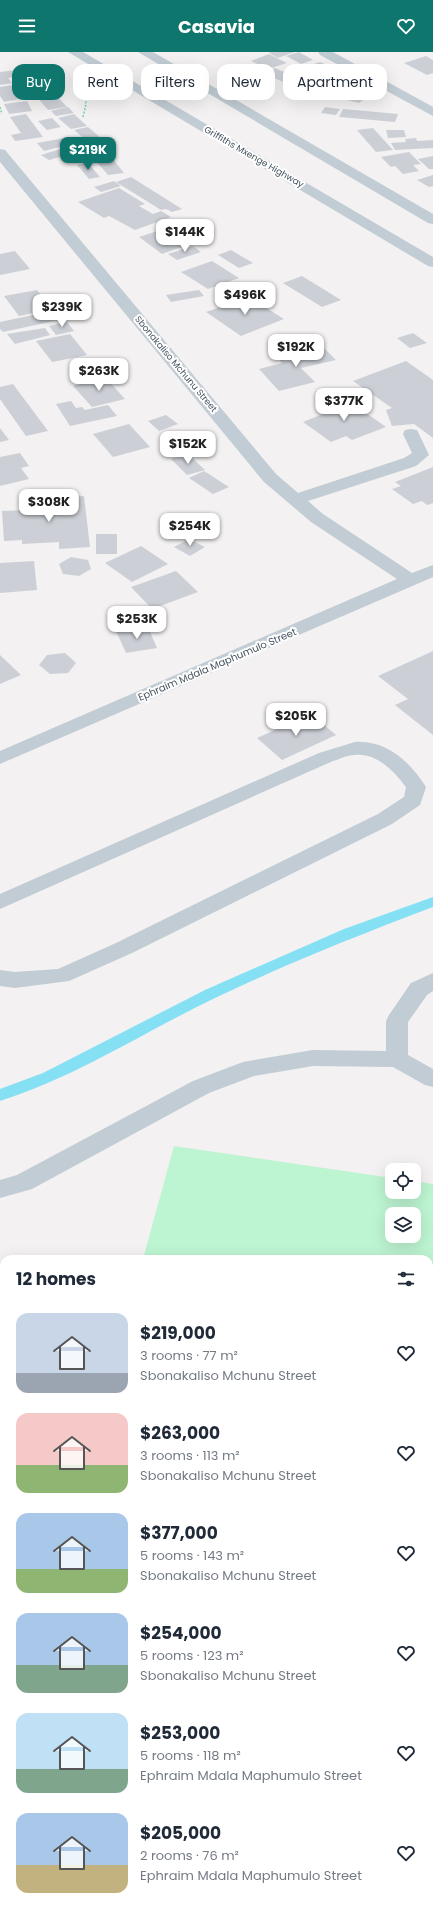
<!DOCTYPE html>
<html lang="en">
<head>
<meta charset="utf-8">
<style>
	body { margin:0; font-family:Poppins,sans-serif; background:#f2f2f3; color:#1f2937; height:100vh; display:flex; flex-direction:column; font-size:15px; white-space:nowrap }
	* { box-sizing:border-box; margin:0 }
	p { font-size:13px; color:#747a83 }
	.icon { flex:none; width:22px; height:22px; fill:none; stroke:currentColor; stroke-width:2; stroke-linecap:round; stroke-linejoin:round }
	.map { position:relative; flex:1; overflow:hidden }
	.panel { position:absolute; left:0px; top:1203px; width:433px; height:656px; display:flex; flex-direction:column; background:#fff; border-radius:12px 12px 0 0; box-shadow:0 4px 16px #0002 }
	.panel>* { flex:none }
	.hud { position:absolute; left:12px; top:12px; width:409px; height:36px; display:flex; gap:8px }
	.tools { position:absolute; left:385px; top:1111px; display:grid; gap:8px }
	.tools a { display:grid; place-items:center; width:36px; height:36px; border-radius:8px; background:#fff; box-shadow:0 4px 16px #0002; font-size:20px }
	.price { position:absolute; translate:-50% -34px; padding:0 9px; border-radius:8px; background:#fff; color:#222; font-size:13px; line-height:26px; filter:drop-shadow(0 1px 2px #0008) }
	.price::after { content:''; position:absolute; left:50%; top:24px; width:12px; height:9px; margin-left:-6px; background:inherit; clip-path:polygon(0 0,100% 0,50% 100%) }
	.price.current { background:#0f766e; color:#fff }
	ul { padding:0; list-style:none }
	li { display:flex; align-items:center; gap:12px; height:100px; padding:0 16px }
	li span { display:grid; place-items:center; flex:none; width:112px; height:80px; border-radius:12px; color:#555 }
	li>.icon { margin-inline-start:auto }
	span .icon { width:48px; height:48px; fill:#fffc; stroke-width:1 }
	li b { font-size:17px }
	h2 { display:flex; justify-content:space-between; align-items:center; height:48px; padding:0 16px; font-size:17px }
	.pill { padding:0 14px; border-radius:12px; background:#fff; box-shadow:0 4px 16px #0002; font-size:14px; line-height:36px }
	.pill.current { background:#0f766e; color:#fff }
	header { display:flex; justify-content:space-between; align-items:center; height:52px; padding:0 16px; background:#0f766e; color:#fff; font-size:18px; font-weight:700 }
	.map>svg:first-child { display:block }
	.green { fill:#bdf4d1; fill-rule:evenodd }
	.lines { fill:none; stroke-linecap:round; stroke-linejoin:round }
	.stream { fill:#86e0f4; fill-rule:evenodd }
	.building { fill:#ccd0d6 }
	.path { stroke:#71d5a2; stroke-width:1.5; stroke-dasharray:2 1.5; stroke-linecap:butt }
	.minor { fill:#c1ccd4; fill-rule:evenodd }
	.labels { text-anchor:middle; stroke-width:4; stroke-linejoin:round; paint-order:stroke }
	.far-street-label { font-size:9px; fill:#475560; stroke:#fff }
	.street-label { font-size:10px; fill:#475560; stroke:#fff }
</style>
</head>
<body>
<header><svg class="icon" aria-label="menu" viewBox="0 0 24 24"><path d="M4 6h16M4 12h16M4 18h16"/></svg>Casavia<svg class="icon" aria-label="heart" viewBox="0 0 24 24"><path d="M12 20l-8-8c-3-5 5-10 8-4 3-6 11-1 8 4z"/></svg></header>
<div class="map">
<svg width="433" height="1859" viewBox="0 0 433 1859">
	<rect width="100%" height="100%" fill="#f3f1f1"/>
	<path class="green" d="M174 1094 392 1126V1140H414V1129L433 1132V1859H0V1734L4 1719V1855H429V1207H143ZM392 1162H414V1184H392Z"/>
	<g class="lines">
		<path class="stream" d="M433 845V855C359 883 286 912 215 946 144 980 76 1025 0 1049V1037L43 1021 205 938 344 877Z"/>
	</g>
	<g class="building">
		<path d="M271 0H295L278 6 269 1Z"/>
		<path d="M299 0 313 8 301 12 286 4Z"/>
		<path d="M269 2 287 11 268 17 251 9Z"/>
		<path d="M426 4 433 8V21L427 23 404 11Z"/>
		<path d="M320 10 346 22 334 27 308 14Z"/>
		<path d="M291 14 313 21 305 26 283 19Z"/>
		<path d="M275 16 302 28 290 33 263 21Z"/>
		<path d="M17 18 21 24 8 26 12 31 0 33V20Z"/>
		<path d="M310 28 322 32 326 30 338 34 333 37 340 40 328 45 309 39 313 36 301 32Z"/>
		<path d="M38 32 48 41 33 44 23 35Z"/>
		<path d="M14 33 18 38 14 39 20 47 4 50 0 44V35Z"/>
		<path d="M342 39 367 45 359 51 334 45Z"/>
		<path d="M54 41 67 55 48 58 36 44Z"/>
		<path d="M27 49 32 59 9 62 4 52Z"/>
		<path d="M68 55 74 61 56 64 51 59Z"/>
		<path d="M325 55 340 57 336 63 321 61Z"/>
		<path d="M343 57 398 62 395 70 339 65Z"/>
		<path d="M26 62 43 85 15 89 11 83 21 81 10 65Z"/>
		<path d="M74 62 87 74 71 77 58 66Z"/>
		<path d="M52 66 61 75 47 78 38 69Z"/>
		<path d="M88 75 101 86 87 89 74 78Z"/>
		<path d="M373 76 393 98 376 100 357 78Z"/>
		<path d="M386 78H404L406 85 388 86Z"/>
		<path d="M70 85 75 91 44 99 37 91Z"/>
		<path d="M416 86 417 89 433 88V96L395 98 391 91 406 90 405 87Z"/>
		<path d="M91 89 97 93 81 98 75 94Z"/>
		<path d="M70 94 77 100 49 108 41 103Z"/>
		<path d="M409 100 421 112 413 113 419 119 403 122 395 114 391 115 381 105Z"/>
		<path d="M433 104V117H429L418 107Z"/>
		<path d="M112 106 124 121 108 123 96 109Z"/>
		<path d="M88 111 100 125 89 127 77 113Z"/>
		<path d="M433 123V134L429 135 417 128Z"/>
		<path d="M131 125 182 157 172 160 166 157 161 158 116 130Z"/>
		<path d="M114 129 121 134 101 140 94 135Z"/>
		<path d="M119 136 145 152 139 154 153 162 161 159 171 165 135 178 109 164 104 166 78 150Z"/>
		<path d="M167 176 190 192 162 202 139 185Z"/>
		<path d="M193 194 201 200 177 208 168 202Z"/>
		<path d="M231 198 253 211 239 216 218 203Z"/>
		<path d="M15 199 30 217 0 223V202Z"/>
		<path d="M212 209 239 226 208 237 181 220Z"/>
		<path d="M302 224 341 248 322 255 283 231Z"/>
		<path d="M37 238 52 257 19 264 4 244Z"/>
		<path d="M199 238 204 244 171 250 166 243Z"/>
		<path d="M249 245 284 267 241 284 206 260Z"/>
		<path d="M52 259 59 268 3 280 0 277V270Z"/>
		<path d="M67 270 74 279 56 283 49 274Z"/>
		<path d="M45 276 50 283 15 292 7 282Z"/>
		<path d="M413 281 427 291 410 296 397 286Z"/>
		<path d="M70 282 87 303 52 310 36 289Z"/>
		<path d="M322 294 336 308 301 316 315 330 279 339 259 317 282 311 276 304Z"/>
		<path d="M406 309 433 328V386L414 372 392 374 386 358 392 356 353 329Z"/>
		<path d="M106 326 125 347 92 355 73 334Z"/>
		<path d="M13 332 48 379 26 384 0 347V335Z"/>
		<path d="M346 347 386 375 352 388 346 384 331 390 303 370 330 359 325 356Z"/>
		<path d="M71 349 76 356 82 355 85 358 108 353 117 364 70 374 56 352Z"/>
		<path d="M166 363 178 372 159 379 148 369Z"/>
		<path d="M129 372 150 395 113 405 93 382Z"/>
		<path d="M0 376 9 388 0 390Z"/>
		<path d="M20 401 29 414 21 416 29 427 0 434V405Z"/>
		<path d="M188 402 205 418 187 423 171 407Z"/>
		<path d="M433 415V451L427 453 422 449 413 452 392 437 401 434 395 430Z"/>
		<path d="M204 419 229 435 213 442 189 426Z"/>
		<path d="M84 444 90 495 59 497V490L22 492V488L4 489 2 459 27 458 26 448Z"/>
		<rect x="96" y="482" width="21" height="20"/>
		<path d="M189 487 205 495 190 504 174 495Z"/>
		<path d="M141 494 168 512 132 530 105 511Z"/>
		<path d="M71 505 88 508 91 517 79 524 63 522 59 512Z"/>
		<path d="M34 509 37 538 0 541V511Z"/>
		<path d="M176 519 198 540 152 557 131 535Z"/>
		<path d="M148 575 157 596 126 601 116 579Z"/>
		<path d="M433 599V683L395 653 408 647 378 624Z"/>
		<path d="M65 601 76 611 68 621 50 622 39 613 47 603Z"/>
		<path d="M0 603 21 623 0 632Z"/>
		<path d="M311 662 336 683 282 708 257 686Z"/>
	</g>
	<g class="lines">
		<g class="path">
			<path d="M0 55 2 62"/>
			<path d="M83 65 86 52 85 41"/>
		</g>
		<g class="minor">
			<path d="M68 0H83L433 205V215L428 214Z"/>
			<path d="M138 0H153L433 162V172L428 171Z"/>
			<path d="M318 0H333L433 55V64L320 3Z"/>
			<path d="M0 97 5 98 276 422 298 441 404 406 412 401 403 382 405 378 411 377 417 378 429 403 416 414 308 449 323 462 412 521 433 513V525L417 532 0 712V699L397 527 311 470 264 430 0 110Z"/>
			<path d="M355 690C387 688 410 710 426 735L420 753 392 772 132 901 69 929 15 936 0 934V918L15 920 58 917 116 891 378 762 404 745 406 735C394 719 376 700 354 703 347 703 340 707 333 709L0 857V842L319 701Z"/>
			<path d="M433 921V939L427 943 408 970V1003L433 1017V1035L425 1033 393 1015 313 1014 254 1024 209 1041 32 1137 0 1146V1128L17 1123 193 1029 243 1010 313 998 386 999V969L389 963 411 931Z"/>
		</g>
	</g>
	<g class="labels">
		<g class="far-street-label">
			<text transform="translate(254 105) rotate(30)" y="3">Griffiths Mxenge Highway</text>
			<text transform="translate(176 312) rotate(50)" y="3">Sbonakaliso Mchunu Street</text>
		</g>
		<g class="street-label">
			<text transform="translate(217 612) rotate(-23)" y="4">Ephraim Mdala Maphumulo Street</text>
		</g>
	</g>
</svg>
<div class="tools">
<a><svg class="icon" aria-label="locate" viewBox="0 0 24 24"><circle cx="12" cy="12" r="6"/><path d="M12 2v4M12 18v4M2 12h4M18 12h4"/></svg></a>
<a><svg class="icon" aria-label="layers" viewBox="0 0 24 24"><path d="M12 4l9 5-9 5-9-5zM3 14l9 5 9-5"/></svg></a>
</div>
<b class="price current" style="left:88px;top:119px">$219K</b>
<b class="price" style="left:185px;top:201px">$144K</b>
<b class="price" style="left:245px;top:264px">$496K</b>
<b class="price" style="left:62px;top:276px">$239K</b>
<b class="price" style="left:296px;top:316px">$192K</b>
<b class="price" style="left:99px;top:340px">$263K</b>
<b class="price" style="left:344px;top:370px">$377K</b>
<b class="price" style="left:188px;top:413px">$152K</b>
<b class="price" style="left:49px;top:471px">$308K</b>
<b class="price" style="left:190px;top:495px">$254K</b>
<b class="price" style="left:137px;top:588px">$253K</b>
<b class="price" style="left:296px;top:685px">$205K</b>
<div class="hud">
<a class="pill current">Buy</a>
<a class="pill">Rent</a>
<a class="pill">Filters</a>
<a class="pill">New</a>
<a class="pill">Apartment</a>
</div>
<section class="panel">
<h2>12 homes<svg class="icon" aria-label="filters" viewBox="0 0 24 24"><path d="M4 7h16M4 17h16"/><circle cx="9" cy="7" r="2"/><circle cx="15" cy="17" r="2"/></svg></h2>
<ul>
<li><span style="background:linear-gradient(#c9d6e8 75%,#9aa5b1 0)"><svg class="icon" aria-label="home" viewBox="0 0 24 24"><path d="M3 11l9-7 9 7M6 9v11h12V9"/></svg></span><div><b>$219,000</b><p>3 rooms · 77 m²</p><p>Sbonakaliso Mchunu Street</p></div><svg class="icon" aria-label="heart" viewBox="0 0 24 24"><path d="M12 20l-8-8c-3-5 5-10 8-4 3-6 11-1 8 4z"/></svg></li>
<li><span style="background:linear-gradient(#f6c9c9 65%,#8fb573 0)"><svg class="icon" aria-label="home" viewBox="0 0 24 24"><path d="M3 11l9-7 9 7M6 9v11h12V9"/></svg></span><div><b>$263,000</b><p>3 rooms · 113 m²</p><p>Sbonakaliso Mchunu Street</p></div><svg class="icon" aria-label="heart" viewBox="0 0 24 24"><path d="M12 20l-8-8c-3-5 5-10 8-4 3-6 11-1 8 4z"/></svg></li>
<li><span style="background:linear-gradient(#a9c7e8 70%,#8fb573 0)"><svg class="icon" aria-label="home" viewBox="0 0 24 24"><path d="M3 11l9-7 9 7M6 9v11h12V9"/></svg></span><div><b>$377,000</b><p>5 rooms · 143 m²</p><p>Sbonakaliso Mchunu Street</p></div><svg class="icon" aria-label="heart" viewBox="0 0 24 24"><path d="M12 20l-8-8c-3-5 5-10 8-4 3-6 11-1 8 4z"/></svg></li>
<li><span style="background:linear-gradient(#a9c7e8 65%,#7fa58c 0)"><svg class="icon" aria-label="home" viewBox="0 0 24 24"><path d="M3 11l9-7 9 7M6 9v11h12V9"/></svg></span><div><b>$254,000</b><p>5 rooms · 123 m²</p><p>Sbonakaliso Mchunu Street</p></div><svg class="icon" aria-label="heart" viewBox="0 0 24 24"><path d="M12 20l-8-8c-3-5 5-10 8-4 3-6 11-1 8 4z"/></svg></li>
<li><span style="background:linear-gradient(#bfe0f5 70%,#7fa58c 0)"><svg class="icon" aria-label="home" viewBox="0 0 24 24"><path d="M3 11l9-7 9 7M6 9v11h12V9"/></svg></span><div><b>$253,000</b><p>5 rooms · 118 m²</p><p>Ephraim Mdala Maphumulo Street</p></div><svg class="icon" aria-label="heart" viewBox="0 0 24 24"><path d="M12 20l-8-8c-3-5 5-10 8-4 3-6 11-1 8 4z"/></svg></li>
<li><span style="background:linear-gradient(#a9c7e8 65%,#c2b280 0)"><svg class="icon" aria-label="home" viewBox="0 0 24 24"><path d="M3 11l9-7 9 7M6 9v11h12V9"/></svg></span><div><b>$205,000</b><p>2 rooms · 76 m²</p><p>Ephraim Mdala Maphumulo Street</p></div><svg class="icon" aria-label="heart" viewBox="0 0 24 24"><path d="M12 20l-8-8c-3-5 5-10 8-4 3-6 11-1 8 4z"/></svg></li>
</ul>
</section>
</div>
</body>
</html>
